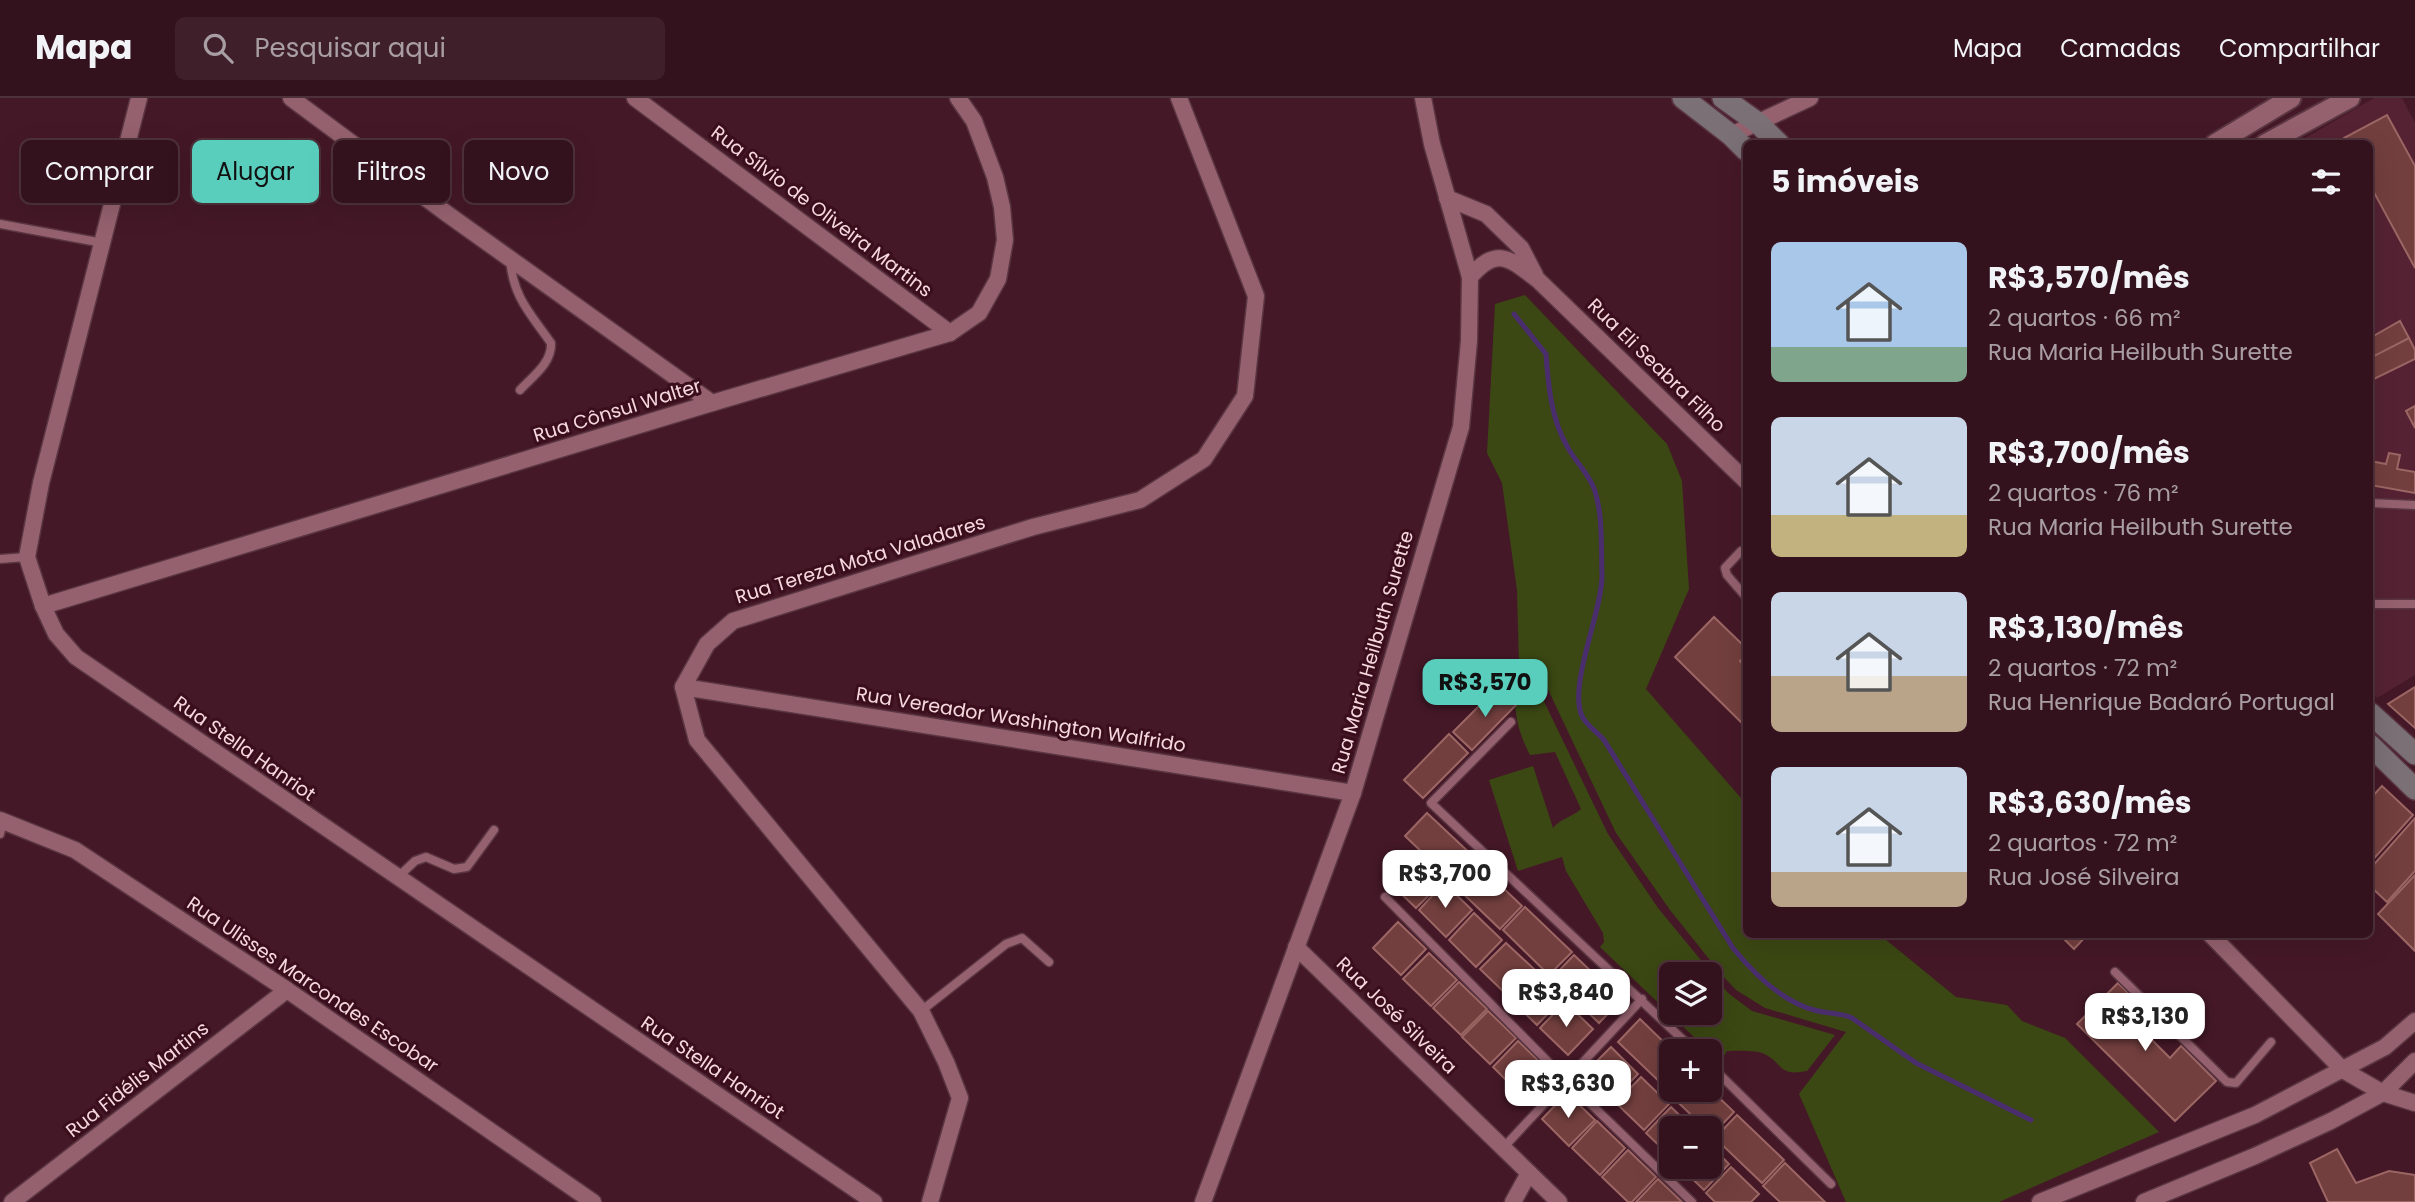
<!DOCTYPE html>
<html lang="pt">
<head>
<meta charset="utf-8">
<style>
	body { margin:0; font-family:Poppins,sans-serif; background:#3f202a; color:#f1f3f6; height:100vh; display:flex; flex-direction:column; font-size:26px; white-space:nowrap }
	* { box-sizing:border-box; margin:0 }
	p { font-size:23px; color:#a99ea4 }
	.icon { flex:none; width:38px; height:38px; fill:none; stroke:currentColor; stroke-width:2; stroke-linecap:round; stroke-linejoin:round }
	.map { position:relative; flex:1; overflow:hidden }
	.details { position:absolute; left:1743px; top:42px; width:630px; height:798px; display:flex; flex-direction:column; background:#34121d; border-radius:10px; box-shadow:0 7px 28px #0002,0 0 0 2px #4e323b }
	.details>* { flex:none }
	.banner { position:absolute; left:21px; top:42px; width:665px; height:63px; display:flex; gap:14px }
	.controls { position:absolute; left:1659px; top:864px; display:grid; gap:14px }
	.controls a { display:grid; place-items:center; width:63px; height:63px; border-radius:10px; background:#34121d; box-shadow:0 7px 28px #0002,0 0 0 2px #4e323b; font-size:35px }
	.price { position:absolute; translate:-50% -60px; padding:0 16px; border-radius:14px; background:#fff; color:#222; font-size:23px; line-height:46px; filter:drop-shadow(0 2px 4px #0008) }
	.price::after { content:''; position:absolute; left:50%; top:42px; width:21px; height:16px; margin-left:-10px; background:inherit; clip-path:polygon(0 0,100% 0,50% 100%) }
	.price.on { background:#5acebd; color:#111 }
	ul { padding:0; list-style:none }
	li { display:flex; align-items:center; gap:21px; height:175px; padding:0 28px }
	li span { display:grid; place-items:center; flex:none; width:196px; height:140px; border-radius:10px; color:#555 }
	li>.icon { margin-inline-start:auto }
	span .icon { width:84px; height:84px; fill:#fffc; stroke-width:1 }
	li b { font-size:30px }
	h2 { display:flex; justify-content:space-between; align-items:center; height:84px; padding:0 28px; font-size:30px }
	.tag { padding:0 24px; border-radius:10px; background:#34121d; box-shadow:0 7px 28px #0002,0 0 0 2px #4e323b; font-size:24px; line-height:63px }
	.tag.on { background:#5acebd; color:#111 }
	header { display:flex; align-items:center; gap:42px; box-sizing:border-box; height:98px; padding:0 35px; background:#34121d; border-bottom:2px solid #4e323b }
	header strong { font-size:33px }
	nav { display:flex; gap:38px; margin-inline-start:auto; font-size:24px }
	.search { width:490px; height:63px; background:#3f202a; display:flex; align-items:center; gap:18px; box-sizing:border-box; padding:0 24px; border-radius:10px; color:#a99ea4; font-size:26px }
	.map>svg:first-child { display:block }
	.built { fill:#523 }
	.green { fill:#3b4813; fill-rule:evenodd }
	.lines { fill:none; stroke-linecap:round; stroke-linejoin:round }
	.stream { stroke:#4a2d6d; stroke-width:5 }
	.building { fill:#723f3e; stroke:#9c6664; stroke-width:2 }
	.service-casing { stroke:#5a3542; stroke-width:11 }
	.minor-casing { stroke:#5a3542; stroke-width:19 }
	.tertiary-casing { stroke:#5a3542; stroke-width:23 }
	.secondary-casing { stroke:#5a3542; stroke-width:24 }
	.service { stroke:#95616f; stroke-width:8 }
	.minor { stroke:#95616f; stroke-width:16 }
	.tertiary { stroke:#95616f; stroke-width:19 }
	.secondary { stroke:#7a7076; stroke-width:21 }
	.labels { text-anchor:middle; stroke-width:6; stroke-linejoin:round; paint-order:stroke }
	.street-label { font-size:19px; fill:#f7d8df; stroke:#3a0e1d }
</style>
</head>
<body>
<header>
<strong>Mapa</strong>
<div class="search"><svg class="icon" aria-label="search" viewBox="0 0 24 24"><circle cx="10" cy="10" r="6"/><path d="M15 15l6 6"/></svg>Pesquisar aqui</div>
<nav><a>Mapa</a><a>Camadas</a><a>Compartilhar</a></nav>
</header>
<div class="map">
<svg width="2415" height="1104" viewBox="0 0 2415 1104">
	<rect width="100%" height="100%" fill="#451827"/>
	<path class="built" d="M2374 0H2402L2415 25V577L2377 600 2370 593V46H2295Z"/>
	<g class="green">
		<path d="M1525 197 1667 346 1682 383 1689 491 1646 591 1741 700 1746 715V836L1880 837 1956 899 2007 907 2022 923 2065 940 2159 1034 1999 1104H1846L1799 996 1846 934 1765 910 1736 892 1721 876 1670 812 1616 735 1544 583 1522 576 1519 567 1517 492 1502 385 1487 355 1495 206Z"/>
		<path d="M1516 583 1537 589 1608 736 1658 810 1728 895 1752 913 1835 937 1807 973C1776 979 1784 964 1762 955 1752 952 1737 953 1727 953L1720 964 1600 849 1604 844 1603 835 1566 773 1562 759 1518 773 1489 682 1533 668 1553 730C1561 720 1571 720 1581 711L1555 654 1530 657C1517 632 1513 611 1516 583ZM1671 877H1710V915H1671Z"/>
	</g>
	<g class="lines">
		<path class="stream" d="M1514 216 1546 256C1548 285 1551 321 1567 348 1575 364 1589 375 1595 393 1603 419 1601 450 1602 478 1602 514 1568 588 1582 618 1586 627 1597 634 1604 642L1733 850C1754 876 1781 903 1814 912 1827 916 1840 914 1852 920L1916 965 2031 1022"/>
	</g>
	<g class="building">
		<path d="M2387 17 2415 68V170L2370 87V46H2347L2344 40Z"/>
		<path d="M2400 223 2409 240 2370 262V240Z"/>
		<path d="M2409 240 2415 252V261L2370 283V260Z"/>
		<path d="M2415 308V330L2406 313Z"/>
		<path d="M2389 355 2400 357 2397 371 2415 374V395L2370 387V363L2386 366Z"/>
		<path d="M1714 519 1746 550V557L1740 563 1746 570V629L1675 559Z"/>
		<path d="M1498 589 1516 607 1472 652 1453 634Z"/>
		<path d="M2415 589V630L2388 606Z"/>
		<path d="M1449 636 1468 655 1423 700 1404 682Z"/>
		<path d="M2382 688 2413 717 2370 765V701Z"/>
		<path d="M1427 715 1474 759 1452 783 1405 738Z"/>
		<path d="M2415 720V773L2387 804 2370 788V771Z"/>
		<path d="M1414 757 1442 784 1416 810 1388 783Z"/>
		<path d="M1475 763 1522 808 1500 831 1453 786Z"/>
		<path d="M2415 777V853L2378 816Z"/>
		<path d="M1444 785 1472 812 1446 839 1419 812Z"/>
		<path d="M1525 809 1572 854 1549 877 1503 832Z"/>
		<path d="M1474 815 1502 842 1476 869 1449 842Z"/>
		<path d="M1398 824 1426 851 1401 877 1373 850Z"/>
		<path d="M2059 836H2088L2074 851Z"/>
		<path d="M1506 845 1534 871 1508 898 1480 871Z"/>
		<path d="M1429 855 1457 882 1431 908 1403 881Z"/>
		<path d="M1574 857 1621 902 1599 925 1552 880Z"/>
		<path d="M1534 874 1562 901 1537 927 1509 900Z"/>
		<path d="M1459 884 1487 911 1461 937 1433 910Z"/>
		<path d="M2118 885 2155 921 2143 933 2170 960 2181 948 2216 983 2175 1023 2077 926Z"/>
		<path d="M1565 904 1593 931 1568 957 1540 930Z"/>
		<path d="M1488 913 1516 940 1490 966 1462 939Z"/>
		<path d="M1640 921 1674 954H1671V982L1665 989 1618 944Z"/>
		<path d="M1518 943 1546 970 1520 996 1493 969Z"/>
		<path d="M1611 949 1638 976 1613 1002 1585 975Z"/>
		<path d="M1641 979 1669 1006 1644 1032 1616 1005Z"/>
		<path d="M1671 986V992L1710 991 1734 1014 1712 1037 1710 1031H1706L1665 992Z"/>
		<path d="M1567 995 1595 1022 1569 1048 1542 1021Z"/>
		<path d="M1671 1009 1694 1031H1671V1059L1646 1035Z"/>
		<path d="M1737 1017 1784 1062 1762 1085 1715 1040Z"/>
		<path d="M1597 1023 1625 1050 1600 1077 1572 1050Z"/>
		<path d="M1710 1047 1729 1066 1704 1092 1680 1069H1710Z"/>
		<path d="M2337 1051 2356 1085 2389 1073 2415 1077V1104H2328L2310 1065Z"/>
		<path d="M1628 1052 1656 1079 1632 1104H1628L1602 1079Z"/>
		<path d="M1785 1065 1825 1104H1780L1763 1088Z"/>
		<path d="M1731 1069 1759 1096 1751 1104H1715L1706 1095Z"/>
		<path d="M1658 1081 1682 1104H1636Z"/>
	</g>
	<g class="lines">
		<g class="service-casing">
			<g id="service">
				<path d="M0 126 103 145"/>
				<path d="M510 161C513 199 530 215 551 245 552 265 533 278 520 292"/>
				<path d="M2370 405 2415 407"/>
				<path d="M1746 453H1741L1725 470 1727 477 1746 499"/>
				<path d="M0 461 27 459"/>
				<path d="M2370 506H2415"/>
				<path d="M1511 624 1431 705 1696 954"/>
				<path d="M0 736 3 722"/>
				<path d="M397 780 415 763 426 759 454 771 467 769 494 732"/>
				<path d="M1385 799 1566 982 1692 1104"/>
				<path d="M2115 874 2227 984 2236 985 2271 944"/>
				<path d="M921 913 1006 846 1022 840 1049 864"/>
				<path d="M1710 967 1831 1086"/>
				<path d="M1503 1050 1642 901"/>
			</g>
		</g>
		<g class="minor-casing">
			<g id="minor">
				<path d="M139 0 41 385 27 459 43 508 56 536 76 559 874 1104"/>
				<path d="M291 0 446 115 712 305"/>
				<path d="M635 0 950 235"/>
				<path d="M1731 37 1810 0"/>
				<path d="M1447 100 1486 116 1521 150 1535 177"/>
				<path d="M1470 179C1497 148 1509 160 1538 182L1746 383"/>
				<path d="M43 508 712 305 950 235 979 215 998 181 1005 142 1002 109 995 79 974 23 958 0"/>
				<path d="M683 589 1353 695"/>
				<path d="M0 722 75 752 287 892 593 1104"/>
				<path d="M2210 836 2343 972 2383 995 2415 1005"/>
				<path d="M1296 849 1559 1104"/>
				<path d="M12 1104 287 892"/>
				<path d="M930 1104 960 1000 946 964 921 913 697 642 683 589 707 546 733 523 1033 429 1140 402 1204 361 1245 298 1256 198 1179 0"/>
				<path d="M1203 1104 1353 695 1461 329 1469 243 1470 179 1432 46 1423 0"/>
				<path d="M1513 1104 1529 1075"/>
				<path d="M2040 1104 2255 1017 2385 949 2415 923"/>
				<path d="M2144 1104 2255 1058 2331 1023 2383 995 2415 963"/>
			</g>
		</g>
		<g class="tertiary-casing">
			<g id="tertiary">
				<path d="M2215 46 2291 0"/>
				<path d="M2265 46 2350 0"/>
			</g>
		</g>
		<g class="secondary-casing">
			<g id="secondary">
				<path d="M1683 0 1731 37 1746 52"/>
				<path d="M1723 0 1758 25 1779 46"/>
				<path d="M2370 615 2415 656"/>
				<path d="M2370 647 2415 691"/>
			</g>
		</g>
		<use href="#service" class="service"/>
		<use href="#minor" class="minor"/>
		<use href="#tertiary" class="tertiary"/>
		<use href="#secondary" class="secondary"/>
	</g>
	<g class="labels">
		<g class="street-label">
			<text transform="translate(822 113) rotate(37)" y="7">Rua Sílvio de Oliveira Martins</text>
			<text transform="translate(1657 267) rotate(44)" y="7">Rua Eli Seabra Filho</text>
			<text transform="translate(617 312) rotate(-17)" y="7">Rua Cônsul Walter</text>
			<text transform="translate(860 461) rotate(-17)" y="7">Rua Tereza Mota Valadares</text>
			<text transform="translate(1372 554) rotate(-74)" y="7">Rua Maria Heilbuth Surette</text>
			<text transform="translate(1021 621) rotate(9)" y="7">Rua Vereador Washington Walfrido</text>
			<text transform="translate(245 650) rotate(35)" y="7">Rua Stella Hanriot</text>
			<text transform="translate(313 886) rotate(34)" y="7">Rua Ulisses Marcondes Escobar</text>
			<text transform="translate(1397 917) rotate(44)" y="7">Rua José Silveira</text>
			<text transform="translate(713 969) rotate(34)" y="7">Rua Stella Hanriot</text>
			<text transform="translate(137 981) rotate(-38)" y="7">Rua Fidélis Martins</text>
		</g>
	</g>
</svg>
<div class="controls">
<a><svg class="icon" aria-label="layers" viewBox="0 0 24 24"><path d="M12 4l9 5-9 5-9-5zM3 14l9 5 9-5"/></svg></a>
<a>+</a>
<a>−</a>
</div>
<b class="price on" style="left:1485px;top:621px">R$3,570</b>
<b class="price" style="left:1445px;top:812px">R$3,700</b>
<b class="price" style="left:1566px;top:931px">R$3,840</b>
<b class="price" style="left:2145px;top:955px">R$3,130</b>
<b class="price" style="left:1568px;top:1022px">R$3,630</b>
<div class="banner">
<a class="tag">Comprar</a>
<a class="tag on">Alugar</a>
<a class="tag">Filtros</a>
<a class="tag">Novo</a>
</div>
<section class="details">
<h2>5 imóveis<svg class="icon" aria-label="filters" viewBox="0 0 24 24"><path d="M4 7h16M4 17h16"/><circle cx="9" cy="7" r="2"/><circle cx="15" cy="17" r="2"/></svg></h2>
<ul>
<li><span style="background:linear-gradient(#a9c7e8 75%,#7fa58c 0)"><svg class="icon" aria-label="home" viewBox="0 0 24 24"><path d="M3 11l9-7 9 7M6 9v11h12V9"/></svg></span><div><b>R$3,570/mês</b><p>2 quartos · 66 m²</p><p>Rua Maria Heilbuth Surette</p></div></li>
<li><span style="background:linear-gradient(#c9d6e8 70%,#c2b280 0)"><svg class="icon" aria-label="home" viewBox="0 0 24 24"><path d="M3 11l9-7 9 7M6 9v11h12V9"/></svg></span><div><b>R$3,700/mês</b><p>2 quartos · 76 m²</p><p>Rua Maria Heilbuth Surette</p></div></li>
<li><span style="background:linear-gradient(#c9d6e8 60%,#b9a48a 0)"><svg class="icon" aria-label="home" viewBox="0 0 24 24"><path d="M3 11l9-7 9 7M6 9v11h12V9"/></svg></span><div><b>R$3,130/mês</b><p>2 quartos · 72 m²</p><p>Rua Henrique Badaró Portugal</p></div></li>
<li><span style="background:linear-gradient(#c9d6e8 75%,#b9a48a 0)"><svg class="icon" aria-label="home" viewBox="0 0 24 24"><path d="M3 11l9-7 9 7M6 9v11h12V9"/></svg></span><div><b>R$3,630/mês</b><p>2 quartos · 72 m²</p><p>Rua José Silveira</p></div></li>
</ul>
</section>
</div>
</body>
</html>
